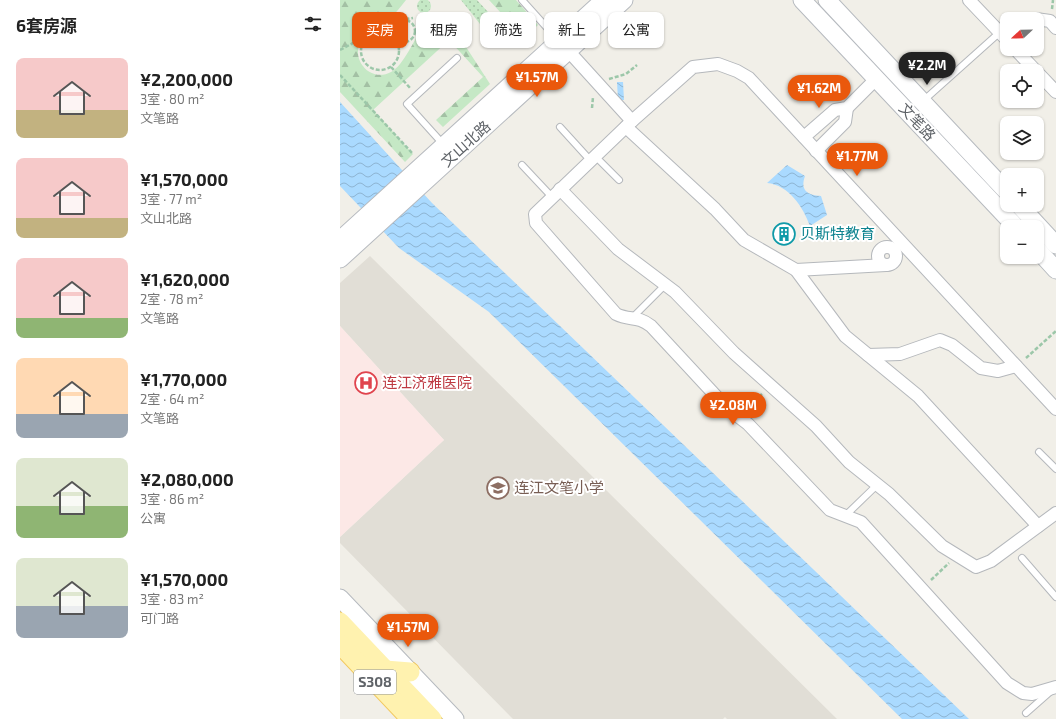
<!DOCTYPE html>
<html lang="zh">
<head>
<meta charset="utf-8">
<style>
	body { margin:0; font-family:"Exo 2","Noto Sans SC",sans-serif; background:#f2f2f2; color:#222; height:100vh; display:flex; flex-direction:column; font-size:15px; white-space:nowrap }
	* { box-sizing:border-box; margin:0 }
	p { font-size:13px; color:#767676 }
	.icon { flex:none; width:22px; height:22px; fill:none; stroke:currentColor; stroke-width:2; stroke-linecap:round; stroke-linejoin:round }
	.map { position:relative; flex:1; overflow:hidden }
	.side { display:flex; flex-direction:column; background:#fff; width:340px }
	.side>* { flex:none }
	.guide { position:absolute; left:12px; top:12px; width:380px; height:36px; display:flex; gap:8px }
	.needle { width:26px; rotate:248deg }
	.buttons { position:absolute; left:660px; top:12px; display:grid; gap:8px }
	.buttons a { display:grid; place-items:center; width:44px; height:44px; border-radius:8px; background:#fff; box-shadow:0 1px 3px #0004; font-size:20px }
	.price { position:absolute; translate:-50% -34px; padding:0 9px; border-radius:14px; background:#ea580c; color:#fff; font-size:13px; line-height:26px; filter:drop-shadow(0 1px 2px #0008) }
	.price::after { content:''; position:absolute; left:50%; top:24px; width:12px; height:9px; margin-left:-6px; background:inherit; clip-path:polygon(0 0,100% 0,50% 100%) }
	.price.active { background:#222; color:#fff }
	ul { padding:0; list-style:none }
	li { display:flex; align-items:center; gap:12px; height:100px; padding:0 16px }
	li span { display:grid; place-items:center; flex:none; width:112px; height:80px; border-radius:8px; color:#555 }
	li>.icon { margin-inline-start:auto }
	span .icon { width:48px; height:48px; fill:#fffc; stroke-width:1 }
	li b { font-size:17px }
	h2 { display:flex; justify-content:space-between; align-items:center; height:48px; padding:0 16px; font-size:17px }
	.tag { padding:0 14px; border-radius:8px; background:#fff; box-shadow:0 1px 3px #0004; font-size:14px; line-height:36px }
	.tag.active { background:#ea580c; color:#fff }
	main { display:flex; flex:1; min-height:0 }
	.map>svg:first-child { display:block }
	.education { fill:#e1ded6 }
	.medical { fill:#fce8e6 }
	.grass { fill:url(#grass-dots) }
	.forest { fill:url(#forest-firs) }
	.water { fill:url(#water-waves) }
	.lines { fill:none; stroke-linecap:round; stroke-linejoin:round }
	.lane-casing { stroke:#b5b8bc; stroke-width:8 }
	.street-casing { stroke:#b5b8bc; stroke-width:14 }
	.secondary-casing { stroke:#b6babf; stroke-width:19 }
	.primary-casing { stroke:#f2c960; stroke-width:21 }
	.path { stroke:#9cc7a9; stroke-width:2.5; stroke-dasharray:4 2; stroke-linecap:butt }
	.lane { stroke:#fff; stroke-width:6 }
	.street { stroke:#fff; stroke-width:12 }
	.secondary { stroke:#fff; stroke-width:17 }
	.primary { stroke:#fff2af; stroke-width:19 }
	.labels { text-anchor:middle; stroke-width:4; stroke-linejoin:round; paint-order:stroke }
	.shield { fill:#fff; stroke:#8f9295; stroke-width:1 }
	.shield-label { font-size:14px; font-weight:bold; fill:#5f6368 }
	.street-label { font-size:15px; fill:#5f6368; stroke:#fff }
	.culture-label { font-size:15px; fill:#0d838f; stroke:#fff; text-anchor:start }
	.health-label { font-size:15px; fill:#be3a42; stroke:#fff; text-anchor:start }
	.education-label { font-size:15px; fill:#785e54; stroke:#fff; text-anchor:start }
</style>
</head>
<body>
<main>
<section class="side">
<h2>6套房源<svg class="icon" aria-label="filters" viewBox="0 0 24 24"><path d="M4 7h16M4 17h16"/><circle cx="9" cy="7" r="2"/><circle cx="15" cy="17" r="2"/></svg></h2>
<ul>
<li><span style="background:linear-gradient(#f6c9c9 65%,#c2b280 0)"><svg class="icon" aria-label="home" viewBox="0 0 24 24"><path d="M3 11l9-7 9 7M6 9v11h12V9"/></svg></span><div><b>¥2,200,000</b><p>3室 · 80 m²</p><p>文笔路</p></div></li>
<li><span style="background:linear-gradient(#f6c9c9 75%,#c2b280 0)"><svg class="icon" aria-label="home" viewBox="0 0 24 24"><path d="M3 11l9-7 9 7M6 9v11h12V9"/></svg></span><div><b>¥1,570,000</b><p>3室 · 77 m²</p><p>文山北路</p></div></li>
<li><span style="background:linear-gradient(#f6c9c9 75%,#8fb573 0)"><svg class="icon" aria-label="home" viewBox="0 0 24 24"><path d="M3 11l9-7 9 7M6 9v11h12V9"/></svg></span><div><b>¥1,620,000</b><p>2室 · 78 m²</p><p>文笔路</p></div></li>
<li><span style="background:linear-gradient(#ffd9b3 70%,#9aa5b1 0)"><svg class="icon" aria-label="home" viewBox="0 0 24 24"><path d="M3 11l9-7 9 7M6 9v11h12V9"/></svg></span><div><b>¥1,770,000</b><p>2室 · 64 m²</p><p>文笔路</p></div></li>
<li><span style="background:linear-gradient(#dfe7d0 60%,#8fb573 0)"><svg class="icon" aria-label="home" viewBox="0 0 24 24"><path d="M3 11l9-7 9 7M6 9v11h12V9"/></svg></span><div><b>¥2,080,000</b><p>3室 · 86 m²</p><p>公寓</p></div></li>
<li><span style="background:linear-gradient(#dfe7d0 60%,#9aa5b1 0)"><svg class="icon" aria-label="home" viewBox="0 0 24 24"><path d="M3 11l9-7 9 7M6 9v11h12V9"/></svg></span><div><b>¥1,570,000</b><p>3室 · 83 m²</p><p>可门路</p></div></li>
</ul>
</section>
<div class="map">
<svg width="716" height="719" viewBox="0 0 716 719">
	<defs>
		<pattern id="grass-dots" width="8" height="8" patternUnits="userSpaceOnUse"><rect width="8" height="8" fill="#c5e8c5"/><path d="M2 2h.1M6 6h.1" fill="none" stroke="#a3c0a4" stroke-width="1.8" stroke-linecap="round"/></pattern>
		<pattern id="forest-firs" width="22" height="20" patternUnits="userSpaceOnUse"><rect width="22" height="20" fill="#c5e8c5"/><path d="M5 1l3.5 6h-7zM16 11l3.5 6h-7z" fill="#a3c0a4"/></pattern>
		<pattern id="water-waves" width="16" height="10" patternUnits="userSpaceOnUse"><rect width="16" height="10" fill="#aadaff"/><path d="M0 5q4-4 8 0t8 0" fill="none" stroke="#8eb4d2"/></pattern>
	</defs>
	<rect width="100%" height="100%" fill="#f1efe8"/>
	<path class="education" d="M30 256 497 719H387L385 717 383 719H173L0 543V537L104 440 0 326V283Z"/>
	<path class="medical" d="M0 326 104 440 0 537Z"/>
	<g class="grass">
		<circle cx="84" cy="6" r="7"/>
		<path d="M121 0H137L170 36 159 48Z"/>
	</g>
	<g class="forest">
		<path d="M0 0H66C61 6 56 13 50 18 41 25 27 30 21 41 10 60 31 83 51 72 63 66 75 39 82 27L109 35 117 33 150 84 103 127 96 120 143 77 109 40 33 110 73 154 65 162 0 92Z"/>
		<path d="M149 0H176L198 25 184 38Z"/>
	</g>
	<g class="water">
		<path d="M277 82H283L284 100H278Z"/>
		<path d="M0 102 92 203 629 719H562L149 312 59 248 0 186Z"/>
		<path d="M447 165 465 176C460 190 467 195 481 196L487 215 470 226C463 207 449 185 427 183Z"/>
	</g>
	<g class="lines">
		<g class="lane-casing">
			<g id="lane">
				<path d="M182 0 218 40"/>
				<path d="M583 101 659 33"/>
				<path d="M220 127 250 160"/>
				<path d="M103 144 67 104 117 58"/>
				<path d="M255 156 279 180"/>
				<path d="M182 165 212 197"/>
				<path d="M293 317 325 285"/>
				<path d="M699 452 716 469"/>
				<path d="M505 516 537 485"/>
				<path d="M682 558 716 597"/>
				<path d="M686 713 711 691"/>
			</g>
		</g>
		<g class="street-casing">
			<g id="street">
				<path d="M629 0 667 40"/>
				<path d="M696 19 710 21 716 28"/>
				<path d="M223 45 292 121"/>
				<path d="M675 49 696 71"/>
				<path d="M697 72 716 92"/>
				<path d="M286 127 375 209 404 240 456 270 505 336 578 396 698 526"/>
				<path d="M464 137 495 110 507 108 536 79"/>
				<path d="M476 151 505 122 507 108"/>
				<path d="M220 189 278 249 335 292 394 353 476 426 509 462 549 494 602 546 636 567 651 561 716 513"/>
				<circle cx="547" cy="256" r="9"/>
				<path d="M456 270 546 265"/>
				<path d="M528 355 560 354 600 340 612 345 641 368 658 371 676 366"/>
				<path d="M716 409 409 78 397 71 378 64 353 67 292 121 195 214 196 223 276 314C290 321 297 315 311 326L387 408 408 424 490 510 521 522 667 683 683 693 692 694 716 687"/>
			</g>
		</g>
		<g class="secondary-casing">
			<g id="secondary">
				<path d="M462 0 676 227"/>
				<path d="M487 0 667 192"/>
				<path d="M679 205 716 245"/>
				<path d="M0 240 264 0"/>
				<path d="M697 249 716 270"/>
				<path d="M0 259 284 0"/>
				<path d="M0 598 115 719"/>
			</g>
		</g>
		<g class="primary-casing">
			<g id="primary">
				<path d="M0 622 92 719"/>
				<path d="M0 644 71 719"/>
				<path d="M45 670 70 672"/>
			</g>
		</g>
		<g class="path">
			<path d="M712 9 713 0"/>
			<circle cx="64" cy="31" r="11"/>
			<path d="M38 31 61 20 73 18"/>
			<circle cx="40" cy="51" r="19"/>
			<path d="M0 50 26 36"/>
			<path d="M51 67 71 89"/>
			<path d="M0 75 73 154"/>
			<path d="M269 79 286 74 297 65"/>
			<path d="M252 108 253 97"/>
			<path d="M686 358 716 331"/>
			<path d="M406 408 422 394"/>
			<path d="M591 580 609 563"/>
		</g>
		<use href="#lane" class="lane"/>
		<use href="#street" class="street"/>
		<use href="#secondary" class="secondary"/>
		<use href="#primary" class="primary"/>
	</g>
	<defs>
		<g id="building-ring" transform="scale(1.15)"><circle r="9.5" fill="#fff" stroke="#0f9aa8" stroke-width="1.5"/><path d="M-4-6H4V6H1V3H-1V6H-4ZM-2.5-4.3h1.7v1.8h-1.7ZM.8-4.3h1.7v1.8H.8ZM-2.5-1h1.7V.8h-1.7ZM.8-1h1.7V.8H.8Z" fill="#0f9aa8"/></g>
		<g id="hospital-ring" transform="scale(1.15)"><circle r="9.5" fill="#fff" stroke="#e0444e" stroke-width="1.5"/><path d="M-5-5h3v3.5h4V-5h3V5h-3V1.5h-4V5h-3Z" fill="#e0444e"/></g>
		<g id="school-ring" transform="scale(1.15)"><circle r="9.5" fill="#fff" stroke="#8d6e63" stroke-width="1.5"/><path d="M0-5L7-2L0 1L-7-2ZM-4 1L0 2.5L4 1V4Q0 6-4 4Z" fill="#8d6e63"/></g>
	</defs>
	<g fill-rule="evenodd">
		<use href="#building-ring" x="444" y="234"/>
		<use href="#hospital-ring" x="26" y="383"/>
		<use href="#school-ring" x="158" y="488"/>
	</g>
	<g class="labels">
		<rect class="shield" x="14" y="670" width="42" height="24" rx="3"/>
		<g class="shield-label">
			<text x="35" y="687">S308</text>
		</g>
		<g class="street-label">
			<text transform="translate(577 122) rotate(47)" y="5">文笔路</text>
			<text transform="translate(126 144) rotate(-42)" y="5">文山北路</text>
		</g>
		<g class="culture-label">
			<text x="460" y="239">贝斯特教育</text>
		</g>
		<g class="health-label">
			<text x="42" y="388">连江济雅医院</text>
		</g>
		<g class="education-label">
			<text x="174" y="493">连江文笔小学</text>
		</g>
	</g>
</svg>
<div class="buttons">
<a><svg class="needle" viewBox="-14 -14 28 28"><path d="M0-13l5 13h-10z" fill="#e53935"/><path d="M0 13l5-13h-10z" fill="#767676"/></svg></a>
<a><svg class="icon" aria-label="locate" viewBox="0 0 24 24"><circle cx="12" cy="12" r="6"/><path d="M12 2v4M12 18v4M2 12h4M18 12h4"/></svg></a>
<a><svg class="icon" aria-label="layers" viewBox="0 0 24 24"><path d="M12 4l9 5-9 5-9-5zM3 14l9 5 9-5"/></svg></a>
<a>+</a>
<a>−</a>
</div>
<b class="price active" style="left:587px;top:86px">¥2.2M</b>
<b class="price" style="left:197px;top:98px">¥1.57M</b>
<b class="price" style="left:479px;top:109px">¥1.62M</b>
<b class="price" style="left:517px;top:177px">¥1.77M</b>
<b class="price" style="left:393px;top:426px">¥2.08M</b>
<b class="price" style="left:68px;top:648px">¥1.57M</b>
<div class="guide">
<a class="tag active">买房</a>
<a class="tag">租房</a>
<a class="tag">筛选</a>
<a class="tag">新上</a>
<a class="tag">公寓</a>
</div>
</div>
</main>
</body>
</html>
